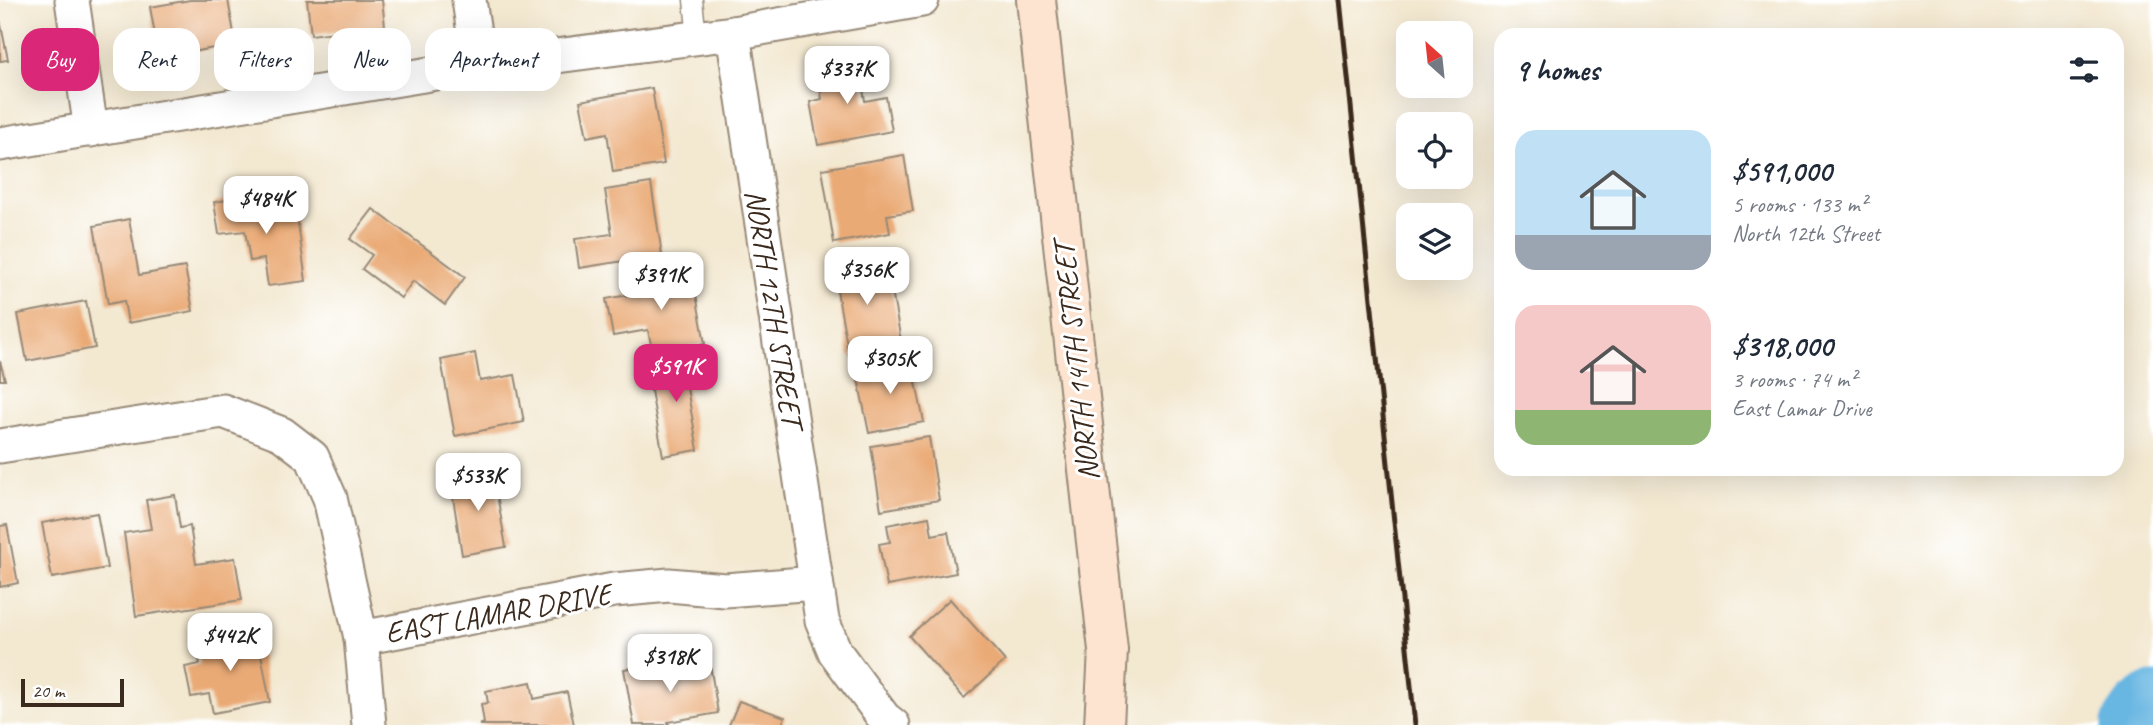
<!DOCTYPE html>
<html lang="en">
<head>
<meta charset="utf-8">
<style>
	body { margin:0; font-family:Caveat,sans-serif; background:#f2f2f3; color:#1f2937; height:100vh; display:flex; flex-direction:column; font-size:26px; white-space:nowrap }
	* { box-sizing:border-box; margin:0 }
	p { font-size:23px; color:#747a83 }
	.icon { flex:none; width:38px; height:38px; fill:none; stroke:currentColor; stroke-width:2; stroke-linecap:round; stroke-linejoin:round }
	.map { position:relative; flex:1; overflow:hidden }
	.panel { position:absolute; left:1494px; top:28px; width:630px; height:448px; display:flex; flex-direction:column; background:#fff; border-radius:21px; box-shadow:0 7px 28px #0002 }
	.panel>* { flex:none }
	.hud { position:absolute; left:21px; top:28px; width:665px; height:63px; display:flex; gap:14px }
	.needle { width:46px; rotate:333deg }
	.tools { position:absolute; left:1396px; top:21px; display:grid; gap:14px }
	.tools a { display:grid; place-items:center; width:77px; height:77px; border-radius:14px; background:#fff; box-shadow:0 7px 28px #0002; font-size:35px }
	.scale { position:absolute; left:21px; bottom:18px; width:103px; box-sizing:border-box; padding-left:7px; border:4px solid #3b2a1e; border-top:0; font-size:19px; line-height:24px; white-space:nowrap; color:#3b2a1e; -webkit-text-stroke:5px #fff; paint-order:stroke }
	.price { position:absolute; translate:-50% -60px; padding:0 16px; border-radius:14px; background:#fff; color:#222; font-size:23px; line-height:46px; filter:drop-shadow(0 2px 4px #0008) }
	.price::after { content:''; position:absolute; left:50%; top:42px; width:21px; height:16px; margin-left:-10px; background:inherit; clip-path:polygon(0 0,100% 0,50% 100%) }
	.price.on { background:#db2777; color:#fff }
	ul { padding:0; list-style:none }
	li { display:flex; align-items:center; gap:21px; height:175px; padding:0 21px }
	li span { display:grid; place-items:center; flex:none; width:196px; height:140px; border-radius:21px; color:#555 }
	li>.icon { margin-inline-start:auto }
	span .icon { width:84px; height:84px; fill:#fffc; stroke-width:1 }
	li b { font-size:30px }
	h2 { display:flex; justify-content:space-between; align-items:center; height:84px; padding:0 21px; font-size:30px }
	.tag { padding:0 24px; border-radius:21px; background:#fff; box-shadow:0 7px 28px #0002; font-size:24px; line-height:63px }
	.tag.on { background:#db2777; color:#fff }
	.map>svg:first-child { display:block }
	.lines { fill:none; stroke-linecap:round; stroke-linejoin:round }
	.river { stroke:#68b6e2; stroke-width:63 }
	.building { fill:#eaaa76 }
	.lane-casing { stroke:#978977; stroke-width:21 }
	.street-casing { stroke:#978977; stroke-width:37 }
	.secondary-casing { stroke:#978977; stroke-width:42 }
	.lane { stroke:#fff; stroke-width:18 }
	.street { stroke:#fff; stroke-width:33 }
	.secondary { stroke:#fde4d1; stroke-width:38 }
	.rail { stroke:#3b2a1e; stroke-width:5 }
	.labels { text-anchor:middle; stroke-width:6; stroke-linejoin:round; paint-order:stroke }
	.street-label { font-size:30px; fill:#3b2a1e; stroke:#fff }
</style>
</head>
<body>
<div class="map">
<svg width="2153" height="725" viewBox="0 0 2153 725">
	<rect width="100%" height="100%" fill="#fff"/>
	<filter id="ink" filterUnits="userSpaceOnUse"><feTurbulence type="fractalNoise" baseFrequency=".0143" numOctaves="2"/><feDisplacementMap in="SourceGraphic" scale="14" xChannelSelector="R" yChannelSelector="G"/><feConvolveMatrix kernelMatrix="1 2 1 2 8 2 1 2 1" color-interpolation-filters="sRGB"/></filter>
	<filter id="wash" filterUnits="userSpaceOnUse"><feTurbulence type="fractalNoise" baseFrequency=".00686" numOctaves="4" result="noise"/><feDisplacementMap in="SourceGraphic" scale="28" xChannelSelector="R" yChannelSelector="G"/><feGaussianBlur stdDeviation="1.57" result="paint"/><feColorMatrix in="noise" values="0 0 0 0 0 0 0 0 0 0 0 0 0 0 0 0 0 1.4 0 .05"/><feComposite in="paint" operator="in"/></filter>
	<g filter="url(#wash)">
		<rect width="100%" height="100%" fill="#f3e8d0"/>
		<g class="lines">
			<path class="river" d="M2133 725 2142 712 2153 704"/>
		</g>
		<g id="blocks">
			<g class="building">
				<path d="M190 0H228L236 44 159 58 150 7Z"/>
				<path d="M307 0H382L385 26 311 35Z"/>
				<path d="M0 20 8 60 0 61Z"/>
				<path d="M858 59 865 101 886 97 892 131 818 145 810 102 822 99 816 67Z"/>
				<path d="M652 88 664 164 613 172 607 133 587 137 580 101Z"/>
				<path d="M904 155 913 211 887 215 890 233 834 243 822 169Z"/>
				<path d="M651 183 662 255 579 268 575 239 612 234 605 190Z"/>
				<path d="M260 195 262 207 295 202 306 281 268 286 264 259 250 261 245 231 219 234 214 202Z"/>
				<path d="M373 209 465 277 445 305 413 281 401 298 362 269 372 255 350 239Z"/>
				<path d="M129 219 139 275 185 267 193 311 128 323 124 301 108 304 94 226Z"/>
				<path d="M886 259 902 346 849 356 833 269Z"/>
				<path d="M691 267 705 344 653 354 648 330 613 336 606 299 645 292 643 275Z"/>
				<path d="M86 301 95 348 27 361 18 314Z"/>
				<path d="M475 353 480 381 515 375 524 422 455 436 441 360Z"/>
				<path d="M911 358 924 422 869 433 856 369Z"/>
				<path d="M702 359 707 385 687 388 698 450 663 456 647 369Z"/>
				<path d="M0 361 5 380H0Z"/>
				<path d="M929 437 939 500 881 510 871 446Z"/>
				<path d="M493 471 506 547 462 555 450 478Z"/>
				<path d="M175 495 180 528 190 526 196 564 235 558 242 600 136 616 124 533 151 529 146 500Z"/>
				<path d="M97 513 107 568 52 578 42 523Z"/>
				<path d="M929 517 932 535 948 532 956 573 887 586 879 544 890 542 887 525Z"/>
				<path d="M7 525 18 583 0 587V526Z"/>
				<path d="M950 599 1005 661 964 698 909 636Z"/>
				<path d="M257 632 270 702 213 713 209 694 191 697 185 667 200 664 195 644Z"/>
				<path d="M654 664 655 673 710 664 718 713 668 722 669 725H634L624 669Z"/>
				<path d="M531 682 534 699 567 692 574 725H479L484 723 481 704 488 703 486 691Z"/>
				<path d="M739 701 785 717 782 725H729Z"/>
			</g>
		</g>
	</g>
	<g filter="url(#ink)">
		<use href="#blocks" fill-opacity="0" stroke="#978977" stroke-width="2"/>
		<g class="lines">
			<g class="lane-casing">
				<path id="lane" d="M693 0 697 38"/>
			</g>
			<g class="street-casing">
				<g id="street">
					<path d="M72 0 91 130"/>
					<path d="M469 0 479 66"/>
					<path d="M733 33 822 620 835 652 884 718 893 725"/>
					<path d="M0 144 479 66 733 33 922 0"/>
					<path d="M0 446 223 411 282 434 312 457 330 498 361 638 369 725"/>
					<path d="M361 638 614 590 669 585 725 590 816 583"/>
				</g>
			</g>
			<g class="secondary-casing">
				<path id="secondary" d="M1036 0 1108 650 1104 725"/>
			</g>
			<use href="#lane" class="lane"/>
			<use href="#street" class="street"/>
			<use href="#secondary" class="secondary"/>
			<path class="rail" d="M1340 0 1415 725"/>
		</g>
	</g>
	<g class="labels">
		<g class="street-label">
			<text transform="translate(774 308) rotate(81)" y="10">NORTH 12TH STREET</text>
			<text transform="translate(1076 362) rotate(-96)" y="10">NORTH 14TH STREET</text>
			<text transform="translate(498 613) rotate(-10)" y="10">EAST LAMAR DRIVE</text>
		</g>
	</g>
</svg>
<div class="tools">
<a><svg class="needle" viewBox="-14 -14 28 28"><path d="M0-13l5 13h-10z" fill="#e53935"/><path d="M0 13l5-13h-10z" fill="#747a83"/></svg></a>
<a><svg class="icon" aria-label="locate" viewBox="0 0 24 24"><circle cx="12" cy="12" r="6"/><path d="M12 2v4M12 18v4M2 12h4M18 12h4"/></svg></a>
<a><svg class="icon" aria-label="layers" viewBox="0 0 24 24"><path d="M12 4l9 5-9 5-9-5zM3 14l9 5 9-5"/></svg></a>
</div>
<div class="scale">20 m</div>
<b class="price" style="left:847px;top:106px">$337K</b>
<b class="price" style="left:266px;top:236px">$484K</b>
<b class="price" style="left:867px;top:307px">$356K</b>
<b class="price" style="left:661px;top:312px">$391K</b>
<b class="price" style="left:890px;top:396px">$305K</b>
<b class="price on" style="left:676px;top:404px">$591K</b>
<b class="price" style="left:478px;top:513px">$533K</b>
<b class="price" style="left:230px;top:673px">$442K</b>
<b class="price" style="left:670px;top:694px">$318K</b>
<div class="hud">
<a class="tag on">Buy</a>
<a class="tag">Rent</a>
<a class="tag">Filters</a>
<a class="tag">New</a>
<a class="tag">Apartment</a>
</div>
<section class="panel">
<h2>9 homes<svg class="icon" aria-label="filters" viewBox="0 0 24 24"><path d="M4 7h16M4 17h16"/><circle cx="9" cy="7" r="2"/><circle cx="15" cy="17" r="2"/></svg></h2>
<ul>
<li><span style="background:linear-gradient(#bfe0f5 75%,#9aa5b1 0)"><svg class="icon" aria-label="home" viewBox="0 0 24 24"><path d="M3 11l9-7 9 7M6 9v11h12V9"/></svg></span><div><b>$591,000</b><p>5 rooms · 133 m²</p><p>North 12th Street</p></div></li>
<li><span style="background:linear-gradient(#f6c9c9 75%,#8fb573 0)"><svg class="icon" aria-label="home" viewBox="0 0 24 24"><path d="M3 11l9-7 9 7M6 9v11h12V9"/></svg></span><div><b>$318,000</b><p>3 rooms · 74 m²</p><p>East Lamar Drive</p></div></li>
</ul>
</section>
</div>
</body>
</html>
